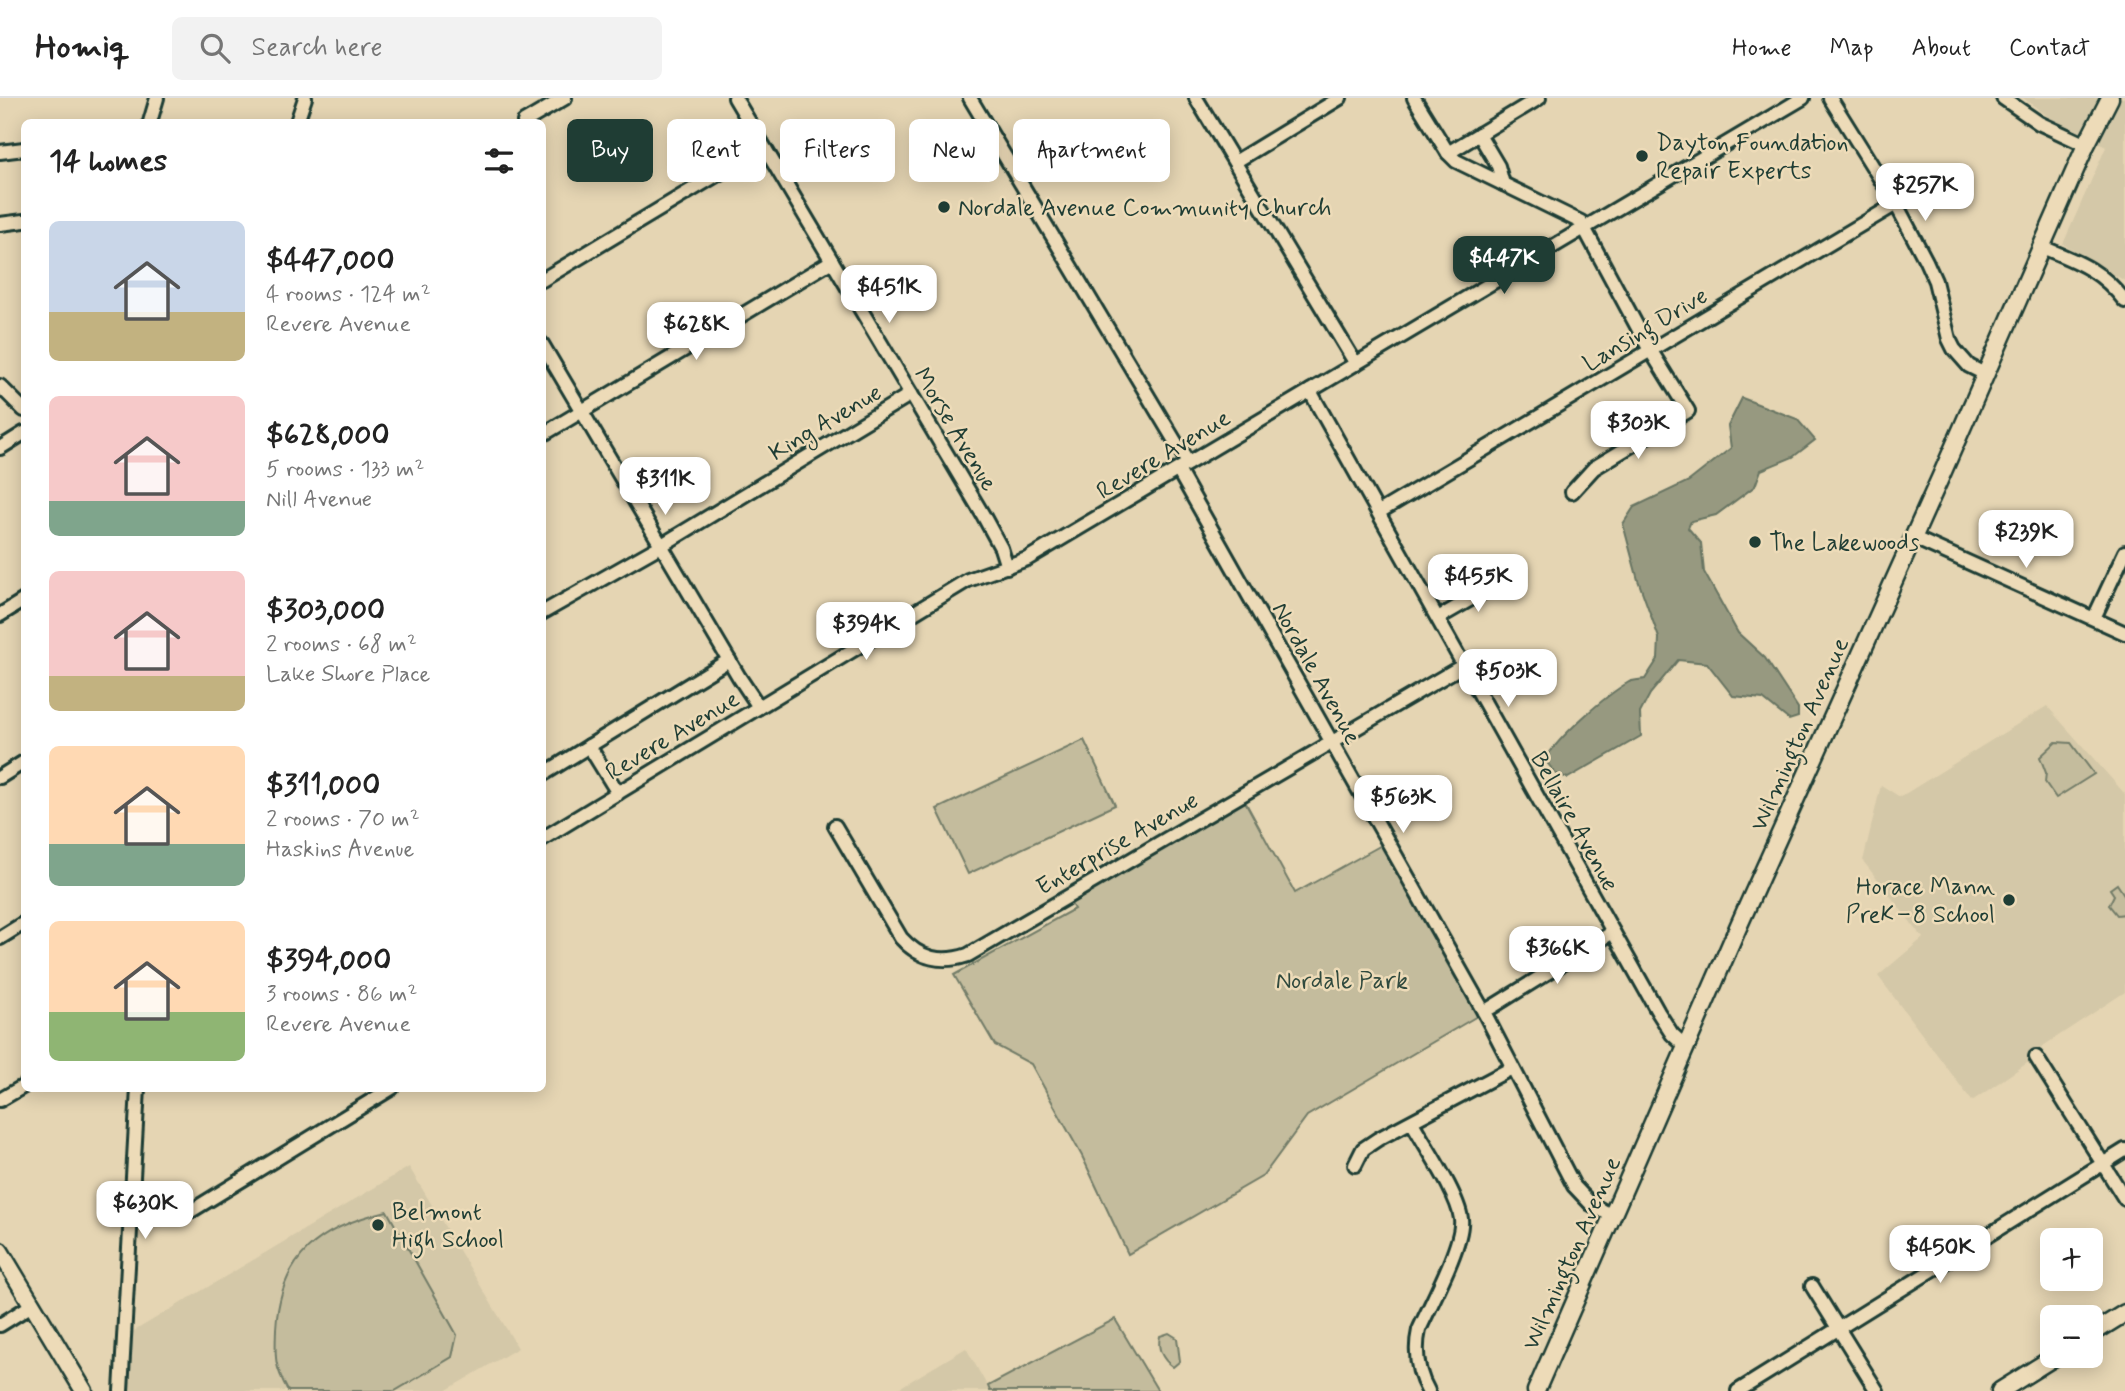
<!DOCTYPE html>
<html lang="en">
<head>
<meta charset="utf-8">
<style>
	body { margin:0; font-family:Mynerve,sans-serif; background:#f2f2f2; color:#222; height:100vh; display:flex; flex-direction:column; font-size:26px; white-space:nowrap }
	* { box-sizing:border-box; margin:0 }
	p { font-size:23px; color:#767676 }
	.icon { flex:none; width:38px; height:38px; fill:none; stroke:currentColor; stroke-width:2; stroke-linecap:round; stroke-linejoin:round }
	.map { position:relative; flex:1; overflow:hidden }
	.drawer { position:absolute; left:21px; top:21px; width:525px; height:973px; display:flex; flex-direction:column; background:#fff; border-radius:10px; box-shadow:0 4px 18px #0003 }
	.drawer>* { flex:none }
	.banner { position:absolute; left:567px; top:21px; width:665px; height:63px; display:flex; gap:14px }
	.tools { position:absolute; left:2040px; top:1130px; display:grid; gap:14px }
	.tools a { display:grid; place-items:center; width:63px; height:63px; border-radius:10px; background:#fff; box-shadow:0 4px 18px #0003; font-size:35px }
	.price { position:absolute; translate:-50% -60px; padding:0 16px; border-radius:14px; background:#fff; color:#222; font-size:23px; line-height:46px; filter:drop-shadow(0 2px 4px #0008) }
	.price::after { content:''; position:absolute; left:50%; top:42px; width:21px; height:16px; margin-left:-10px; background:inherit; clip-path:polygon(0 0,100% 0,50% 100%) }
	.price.on { background:#1f3d34; color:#fff }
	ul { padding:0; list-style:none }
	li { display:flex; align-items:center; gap:21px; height:175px; padding:0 28px }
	li span { display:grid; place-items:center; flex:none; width:196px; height:140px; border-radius:10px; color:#555 }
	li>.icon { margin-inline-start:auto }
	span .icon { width:84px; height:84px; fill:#fffc; stroke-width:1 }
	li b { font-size:30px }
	h2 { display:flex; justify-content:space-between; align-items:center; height:84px; padding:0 28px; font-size:30px }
	.tag { padding:0 24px; border-radius:10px; background:#fff; box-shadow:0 4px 18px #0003; font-size:24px; line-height:63px }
	.tag.on { background:#1f3d34; color:#fff }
	header { display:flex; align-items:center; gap:42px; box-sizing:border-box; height:98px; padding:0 35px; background:#fff; border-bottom:2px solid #e0e0e0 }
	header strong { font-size:33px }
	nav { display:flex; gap:38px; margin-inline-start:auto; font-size:24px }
	.search { width:490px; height:63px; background:#f2f2f2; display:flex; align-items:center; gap:18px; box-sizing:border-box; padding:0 24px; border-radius:10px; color:#767676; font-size:26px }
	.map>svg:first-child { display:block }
	.built { fill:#d4c8a8 }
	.green { fill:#c4bc9d; stroke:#727c68; stroke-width:2 }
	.water { fill:#979980; stroke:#677462; stroke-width:2 }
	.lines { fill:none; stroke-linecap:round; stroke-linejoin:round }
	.minor-casing { stroke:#1f3d34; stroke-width:18 }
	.major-casing { stroke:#1f3d34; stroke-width:21 }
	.minor { stroke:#eddbb8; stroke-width:12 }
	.major { stroke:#eddbb8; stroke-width:16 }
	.poi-dot { fill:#1f3d34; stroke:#eddbb8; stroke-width:2.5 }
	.labels { text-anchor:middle; stroke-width:5; stroke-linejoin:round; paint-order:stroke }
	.poi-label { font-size:24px; fill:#1f3d34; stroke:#eddbb8; text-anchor:start }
	.street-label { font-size:24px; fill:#1f3d34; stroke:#eddbb8 }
	.park-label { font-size:24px; fill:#304a3e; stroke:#eddbb8 }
</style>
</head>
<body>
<header>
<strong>Homiq</strong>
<div class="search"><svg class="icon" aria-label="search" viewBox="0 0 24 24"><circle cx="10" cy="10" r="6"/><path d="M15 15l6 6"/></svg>Search here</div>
<nav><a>Home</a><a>Map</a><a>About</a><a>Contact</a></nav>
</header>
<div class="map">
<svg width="2125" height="1293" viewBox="0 0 2125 1293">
	<rect width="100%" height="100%" fill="#e5d5b3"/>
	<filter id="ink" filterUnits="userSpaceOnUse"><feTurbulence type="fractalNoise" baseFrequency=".0143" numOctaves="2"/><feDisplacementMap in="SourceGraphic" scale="14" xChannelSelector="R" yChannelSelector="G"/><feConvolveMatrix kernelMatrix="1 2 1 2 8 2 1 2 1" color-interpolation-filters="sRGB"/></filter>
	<g filter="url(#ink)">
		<g class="built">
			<path d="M2023 0H2125V183L2063 146 2106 49 2053 22Z"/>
			<path d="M2047 608 2125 696V894L2040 950 2036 959 1972 1003 1878 878 1923 840 1863 763 1881 687 1900 699Z"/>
			<path d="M409 1069 518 1250 445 1293H121L124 1239Z"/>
			<path d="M966 1250 990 1293H894Z"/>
		</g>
		<g class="green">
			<path d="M1084 642 1115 707 968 776 937 711Z"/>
			<path d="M2056 644 2071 645 2094 676 2056 700 2045 684 2046 675 2040 659Z"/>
			<path d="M1241 696 1295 795 1387 744 1484 914 1307 1018 1263 1078 1128 1156 1082 1058 1031 966 995 947 954 877 1074 811 1067 799Z"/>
			<path d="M2117 786 2125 798V816L2117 817 2109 807 2114 797 2110 791Z"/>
			<path d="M387 1113 457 1237 452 1259 395 1293H288C274 1267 275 1260 276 1231 280 1158 320 1129 387 1113Z"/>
			<path d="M1115 1221 1158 1293H990L988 1288Z"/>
			<path d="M1169 1235 1177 1240 1180 1263 1173 1269C1162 1261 1157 1251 1160 1238Z"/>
		</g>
		<path class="water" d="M1742 300 1797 321 1815 342 1793 359 1761 372 1755 388 1716 417 1691 423 1688 430 1701 445 1704 474 1738 535 1765 560 1798 610V619L1789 622 1763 601 1733 598 1707 565 1678 562 1650 596 1640 615 1641 638 1568 680 1556 676 1545 662C1558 639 1606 597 1629 584 1634 582 1640 582 1645 581L1658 561 1659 540 1638 482 1623 426 1634 409 1689 383 1731 350 1728 328Z"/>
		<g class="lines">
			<g class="minor-casing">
				<g id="minor">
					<path d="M735 0 983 417 1001 450 1007 469"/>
					<path d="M970 0 1188 365"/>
					<path d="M1196 0 1356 266"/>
					<path d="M1414 0 1448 55 1456 63 1581 124 1646 245 1688 313 1594 370 1572 394"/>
					<path d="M1830 0 1896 106 1926 163 1935 183 1949 241 1954 251 1969 268 1985 276"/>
					<path d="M2003 0 2039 25 2086 47"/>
					<path d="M150 24 157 0"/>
					<path d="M297 24 305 0"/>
					<path d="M524 24 565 0"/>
					<path d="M1479 36 1498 68 1503 86"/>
					<path d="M0 54 24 51"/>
					<path d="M1448 55 1539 0"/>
					<path d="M1235 64 1340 0"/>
					<path d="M0 126 24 123"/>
					<path d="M2042 149C2078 164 2100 171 2125 203"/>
					<path d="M542 182 763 49"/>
					<path d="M542 246 739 579 759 609"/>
					<path d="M0 288 24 312"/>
					<path d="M1310 293 1658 914 1672 936 1686 949"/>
					<path d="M542 337 832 163"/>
					<path d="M0 350 24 335"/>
					<path d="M1178 372 1484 914 1574 1088 1591 1106 1612 1118"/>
					<path d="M1379 414 1896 106"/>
					<path d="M1912 439 2125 535"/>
					<path d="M542 515 662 447 911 296"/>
					<path d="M0 517 24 502"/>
					<path d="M1438 520 1502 483"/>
					<path d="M2094 520 2125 454"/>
					<path d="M589 648 618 695"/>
					<path d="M542 677 729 562"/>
					<path d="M0 679 24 664"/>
					<path d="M835 728 901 840C920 861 941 866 968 857L1464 567"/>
					<path d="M542 741 968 482 1027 461 1803 0"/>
					<path d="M0 840 24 825"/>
					<path d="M1484 914 1613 834"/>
					<path d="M2036 959 2125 1101"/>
					<path d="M0 1002 24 988"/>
					<path d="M1412 1024C1425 1048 1458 1096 1461 1121 1464 1145 1430 1207 1419 1232 1414 1254 1417 1273 1428 1293"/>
					<path d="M1355 1067 1363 1051 1378 1041 1512 970"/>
					<path d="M130 1114 183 1115 191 1113 392 990"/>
					<path d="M1812 1188 1877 1293"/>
					<path d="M0 1227 32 1207"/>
					<path d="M121 1293 138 990"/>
					<path d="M1738 1293 2125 1052"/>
				</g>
			</g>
			<g class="major-casing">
				<g id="major">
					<path d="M0 1153 84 1293"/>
					<path d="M2091 1236 2125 1215"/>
					<path d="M1536 1293 1739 827 1941 378 2086 47 2110 0"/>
					<path d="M2000 1293 2056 1258"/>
				</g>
			</g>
			<use href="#minor" class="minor"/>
			<use href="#major" class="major"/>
		</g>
	</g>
	<g class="poi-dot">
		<circle cx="1642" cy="58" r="7"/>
		<circle cx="944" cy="109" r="7"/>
		<circle cx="1755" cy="444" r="7"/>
		<circle cx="2009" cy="802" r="7"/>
		<circle cx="378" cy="1127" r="7"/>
	</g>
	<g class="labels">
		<g class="poi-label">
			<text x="1656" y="52">Dayton Foundation<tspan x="1656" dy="28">Repair Experts</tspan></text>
			<text x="958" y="117">Nordale Avenue Community Church</text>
			<text x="1769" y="452">The Lakewoods</text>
			<text x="1995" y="796" text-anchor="end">Horace Mann<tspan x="1995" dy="28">PreK–8 School</tspan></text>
			<text x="392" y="1121">Belmont<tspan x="392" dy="28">High School</tspan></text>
		</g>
		<g class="street-label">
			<text transform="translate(1645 231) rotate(-31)" y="8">Lansing Drive</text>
			<text transform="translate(825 324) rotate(-31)" y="8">King Avenue</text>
			<text transform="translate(956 331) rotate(59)" y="8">Morse Avenue</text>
			<text transform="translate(1163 356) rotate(-31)" y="8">Revere Avenue</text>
			<text transform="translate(1317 575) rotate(61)" y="8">Nordale Avenue</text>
			<text transform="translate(1799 636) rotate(-66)" y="8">Wilmington Avenue</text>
			<text transform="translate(672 637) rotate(-31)" y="8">Revere Avenue</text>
			<text transform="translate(1575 723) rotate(61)" y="8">Bellaire Avenue</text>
			<text transform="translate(1117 745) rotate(-30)" y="8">Enterprise Avenue</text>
			<text transform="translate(1571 1155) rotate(-66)" y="8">Wilmington Avenue</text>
		</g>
		<g class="park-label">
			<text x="1342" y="890">Nordale Park</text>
		</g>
	</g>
</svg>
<div class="tools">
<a>+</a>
<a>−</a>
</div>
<b class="price" style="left:1925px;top:125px">$257K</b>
<b class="price on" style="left:1504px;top:198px">$447K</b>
<b class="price" style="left:889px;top:227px">$451K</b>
<b class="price" style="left:696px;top:264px">$628K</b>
<b class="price" style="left:1638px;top:363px">$303K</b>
<b class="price" style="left:665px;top:419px">$311K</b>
<b class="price" style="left:2026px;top:472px">$239K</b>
<b class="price" style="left:1478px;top:516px">$455K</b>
<b class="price" style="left:866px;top:564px">$394K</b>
<b class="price" style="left:1508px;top:611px">$503K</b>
<b class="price" style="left:1403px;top:737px">$563K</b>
<b class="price" style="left:1557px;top:888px">$366K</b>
<b class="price" style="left:145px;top:1143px">$630K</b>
<b class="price" style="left:1940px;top:1187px">$450K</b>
<div class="banner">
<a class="tag on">Buy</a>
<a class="tag">Rent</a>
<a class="tag">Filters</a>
<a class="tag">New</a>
<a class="tag">Apartment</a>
</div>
<section class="drawer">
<h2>14 homes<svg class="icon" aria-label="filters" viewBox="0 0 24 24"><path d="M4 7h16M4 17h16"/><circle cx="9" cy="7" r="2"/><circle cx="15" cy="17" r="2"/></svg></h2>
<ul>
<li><span style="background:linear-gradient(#c9d6e8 65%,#c2b280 0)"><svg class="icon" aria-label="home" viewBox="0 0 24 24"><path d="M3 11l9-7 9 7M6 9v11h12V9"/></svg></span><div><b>$447,000</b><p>4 rooms · 124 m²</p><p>Revere Avenue</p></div></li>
<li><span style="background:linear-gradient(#f6c9c9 75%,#7fa58c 0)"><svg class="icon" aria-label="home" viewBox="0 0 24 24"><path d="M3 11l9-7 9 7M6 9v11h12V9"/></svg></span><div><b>$628,000</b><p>5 rooms · 133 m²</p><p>Nill Avenue</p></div></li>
<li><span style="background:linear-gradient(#f6c9c9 75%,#c2b280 0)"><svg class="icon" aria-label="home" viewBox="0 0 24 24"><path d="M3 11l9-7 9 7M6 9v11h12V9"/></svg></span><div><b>$303,000</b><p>2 rooms · 68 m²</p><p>Lake Shore Place</p></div></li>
<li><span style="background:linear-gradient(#ffd9b3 70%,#7fa58c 0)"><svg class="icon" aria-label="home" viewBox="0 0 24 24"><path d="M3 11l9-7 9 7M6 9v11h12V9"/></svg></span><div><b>$311,000</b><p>2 rooms · 70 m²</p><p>Haskins Avenue</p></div></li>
<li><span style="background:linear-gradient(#ffd9b3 65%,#8fb573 0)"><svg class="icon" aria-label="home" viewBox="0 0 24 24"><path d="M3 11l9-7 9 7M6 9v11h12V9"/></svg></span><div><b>$394,000</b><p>3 rooms · 86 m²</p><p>Revere Avenue</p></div></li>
</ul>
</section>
</div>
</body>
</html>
